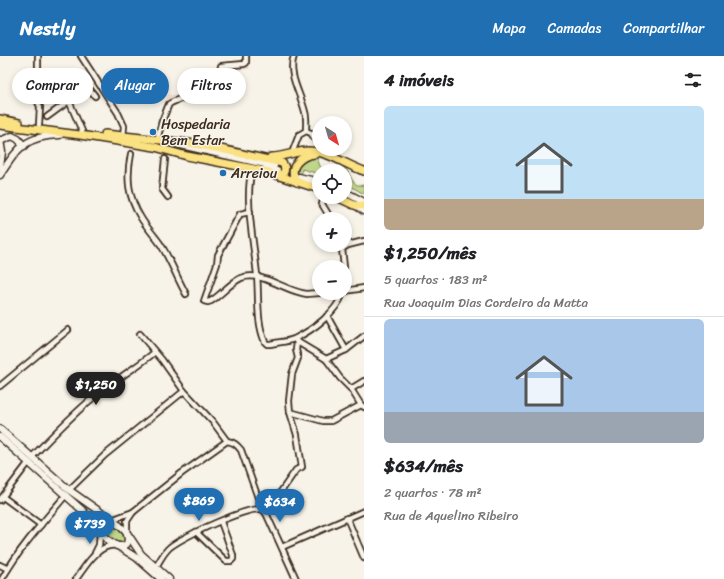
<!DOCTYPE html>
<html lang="pt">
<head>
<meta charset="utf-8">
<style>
	body { margin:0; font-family:Sriracha,sans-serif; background:#f2f2f2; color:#202124; height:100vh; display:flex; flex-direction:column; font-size:15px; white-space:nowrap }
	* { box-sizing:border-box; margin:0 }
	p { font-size:13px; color:#757577 }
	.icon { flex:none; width:22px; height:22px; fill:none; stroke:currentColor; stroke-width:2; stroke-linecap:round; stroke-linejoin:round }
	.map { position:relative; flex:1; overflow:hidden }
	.sheet { display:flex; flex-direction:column; background:#fff; width:360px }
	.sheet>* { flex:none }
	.guide { position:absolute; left:12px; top:12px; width:292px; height:36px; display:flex; gap:8px }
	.needle { width:26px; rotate:143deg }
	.tools { position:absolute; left:312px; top:60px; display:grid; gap:8px }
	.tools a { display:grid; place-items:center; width:40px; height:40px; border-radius:50%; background:#fff; box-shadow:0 2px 6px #0003; font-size:20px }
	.price { position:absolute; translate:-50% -34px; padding:0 9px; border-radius:14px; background:#1f6fb2; color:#fff; font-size:13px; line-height:26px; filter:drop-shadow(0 1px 2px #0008) }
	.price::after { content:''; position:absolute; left:50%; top:24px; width:12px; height:9px; margin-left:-6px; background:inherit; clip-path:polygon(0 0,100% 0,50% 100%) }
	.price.current { background:#222; color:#fff }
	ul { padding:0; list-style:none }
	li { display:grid; align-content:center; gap:8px; height:212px; padding:0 20px }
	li+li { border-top:1px solid #e0e0e0 }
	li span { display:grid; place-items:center; height:124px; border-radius:6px; color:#555 }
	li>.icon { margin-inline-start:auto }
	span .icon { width:72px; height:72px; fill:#fffc; stroke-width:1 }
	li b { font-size:17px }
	h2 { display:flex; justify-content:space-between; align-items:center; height:48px; padding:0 20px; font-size:17px }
	.tag { padding:0 14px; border-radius:18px; background:#fff; box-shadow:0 2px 6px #0003; font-size:14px; line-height:36px }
	.tag.current { background:#1f6fb2; color:#fff }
	header { display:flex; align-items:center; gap:24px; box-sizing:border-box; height:56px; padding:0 20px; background:#1f6fb2; color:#fff }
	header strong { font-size:19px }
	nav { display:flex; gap:22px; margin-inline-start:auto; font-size:14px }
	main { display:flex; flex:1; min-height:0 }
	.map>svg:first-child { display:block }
	.built { fill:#efdbd0 }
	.green { fill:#c0d68c; stroke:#7e8055 }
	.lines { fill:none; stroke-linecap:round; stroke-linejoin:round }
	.secondary-tunnel { stroke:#d1cbc0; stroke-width:6; stroke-dasharray:6 3; stroke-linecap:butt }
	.street-casing { stroke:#3b2a1e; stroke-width:8 }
	.secondary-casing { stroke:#3b2a1e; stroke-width:9 }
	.primary-casing { stroke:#3b2a1e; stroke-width:10 }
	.street { stroke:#f7f3e8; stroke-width:4.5 }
	.secondary { stroke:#f7f3e8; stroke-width:6 }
	.primary { stroke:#fae181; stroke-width:7 }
	.poi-dot { fill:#1f6fb2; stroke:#f7f3e8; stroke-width:1.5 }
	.labels { text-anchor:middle; stroke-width:3; stroke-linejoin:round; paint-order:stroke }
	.poi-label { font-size:14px; fill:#3b2a1e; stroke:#f7f3e8; text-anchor:start }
</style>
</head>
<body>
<header>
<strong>Nestly</strong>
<nav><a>Mapa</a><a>Camadas</a><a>Compartilhar</a></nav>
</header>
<main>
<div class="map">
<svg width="364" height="523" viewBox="0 0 364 523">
	<rect width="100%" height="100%" fill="#f7f3e8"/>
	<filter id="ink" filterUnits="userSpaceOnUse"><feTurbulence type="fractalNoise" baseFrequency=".025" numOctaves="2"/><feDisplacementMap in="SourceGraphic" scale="8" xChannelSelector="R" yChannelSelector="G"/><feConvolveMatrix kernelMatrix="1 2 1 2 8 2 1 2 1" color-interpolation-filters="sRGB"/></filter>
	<g filter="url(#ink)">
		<path class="built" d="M246 0H251L249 13 230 14 225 16 219 25 218 30 173 45 170 51 164 76 158 74 168 39 179 38 212 28 216 24 222 9 242 4Z"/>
		<g class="green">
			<path d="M315 101 317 102 320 110 322 113 329 114 345 112C352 118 351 132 364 129V138L345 127V115H319V118L302 113 301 120 319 126V130L298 121 296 117 297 107Z"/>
			<path d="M103 463 119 471 127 481 124 489 110 484 98 466Z"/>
		</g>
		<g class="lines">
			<path class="secondary-tunnel" d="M278 111 300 118"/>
			<g class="street-casing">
				<g id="street">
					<path d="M38 0V14L33 24 32 31 40 51 39 69"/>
					<path d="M81 0 118 57 124 70 123 81"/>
					<path d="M294 0C287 18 301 38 305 56 307 62 306 68 306 75"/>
					<path d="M37 42 79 23H82L95 40"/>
					<path d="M69 45 82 75"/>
					<path d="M47 61 88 31"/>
					<path d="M157 84 162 65 169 48C180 41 211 35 217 26 220 21 220 15 221 10L244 8 246 7V0"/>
					<path d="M292 97 299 79 306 75 311 77 319 89"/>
					<path d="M131 98C126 122 128 141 141 162 147 172 155 180 161 189 171 205 177 222 186 238"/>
					<path d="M165 103 162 133 168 141"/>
					<path d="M252 113C244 144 254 187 257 219 259 241 256 266 265 286L267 288H270C278 286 287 286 294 283 313 274 336 257 343 237"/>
					<path d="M324 141 322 148 331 163"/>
					<path d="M250 156 240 158 218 199 217 208 204 245 208 246 211 245C221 239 230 227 241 222 261 214 286 236 307 238 310 238 315 237 319 237"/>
					<path d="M339 189 342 193 344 211"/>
					<path d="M342 193 348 189 364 185"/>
					<path d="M345 221 346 235"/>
					<path d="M345 235 364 232"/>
					<path d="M327 260 346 294"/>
					<path d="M140 278 162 304 184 335 213 366 227 385C234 386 237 389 241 394L262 453 266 457 296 523"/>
					<path d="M296 285 326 303 340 322 351 333 361 349 364 351"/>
					<path d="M326 303 346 294 364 280"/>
					<path d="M0 330 68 274"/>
					<path d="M351 333 364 325"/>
					<path d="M290 356 323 365H331L361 349"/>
					<path d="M32 401C52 380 71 360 94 341 113 325 136 312 155 296"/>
					<path d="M69 434 105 399 184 335"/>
					<path d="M3 441 41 469"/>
					<path d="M0 444 29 406"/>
					<path d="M266 457 296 414 302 411 297 379 290 356 289 345 292 318 298 302 296 294 297 286"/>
					<path d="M347 462 364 502"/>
					<path d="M111 464 133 456"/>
					<path d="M196 476 226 505H231L233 503V499L221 466"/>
					<path d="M127 477V465L133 456 182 417 227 385"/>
					<path d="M282 491 364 455"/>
					<path d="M95 497 99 489 100 476"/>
					<path d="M0 509 8 513"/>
					<path d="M156 511C160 504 164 496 170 491 185 480 245 451 262 453"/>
					<path d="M2 523C19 493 43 466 66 439"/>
					<path d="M76 523C85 511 99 486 117 490"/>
				</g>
			</g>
			<g class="secondary-casing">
				<g id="secondary">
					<path d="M0 84 2 96 0 111"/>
					<path d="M0 85 12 80 18 83 24 90"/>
					<path d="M176 88 274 110"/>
					<path d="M265 113 277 115"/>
					<path d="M0 119C18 92 25 80 60 79"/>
					<path d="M299 121 319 126"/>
					<path d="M345 136 364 146"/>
					<path d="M355 149 364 155"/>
					<path d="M0 373 69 434 120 470 127 477 141 498 169 523"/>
					<path d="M0 381 82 454 108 484 137 502 161 523"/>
					<path d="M99 473 97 470 98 464 101 462 109 463"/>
					<path d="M117 490H123L127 488 128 483 127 479"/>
				</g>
			</g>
			<g class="primary-casing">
				<g id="primary">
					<path d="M0 63 19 67"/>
					<path d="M0 69 80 79 155 91 187 100 264 115 319 133"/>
					<path d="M105 78 188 87 216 92 282 107C285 110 286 113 283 118L276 119"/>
					<path d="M271 101C284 101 295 95 308 95 328 95 346 109 364 115"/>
					<path d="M297 126C286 112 301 99 315 98"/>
					<path d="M337 141 354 149 364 150"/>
				</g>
			</g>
			<use href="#street" class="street"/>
			<use href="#secondary" class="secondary"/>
			<use href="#primary" class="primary"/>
		</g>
	</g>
	<g class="poi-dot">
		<circle cx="153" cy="76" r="4"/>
		<circle cx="223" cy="117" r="4"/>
	</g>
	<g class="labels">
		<g class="poi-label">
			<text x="161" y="73">Hospedaria<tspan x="161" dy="16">Bem Estar</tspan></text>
			<text x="231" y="122">Arreiou</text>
		</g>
	</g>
</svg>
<div class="tools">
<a><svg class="needle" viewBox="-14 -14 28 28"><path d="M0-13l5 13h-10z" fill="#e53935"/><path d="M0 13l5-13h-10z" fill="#757577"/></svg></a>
<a><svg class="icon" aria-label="locate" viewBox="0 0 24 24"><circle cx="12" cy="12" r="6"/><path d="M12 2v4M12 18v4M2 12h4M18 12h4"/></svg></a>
<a>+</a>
<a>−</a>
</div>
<b class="price current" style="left:96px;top:350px">$1,250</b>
<b class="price" style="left:199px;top:466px">$869</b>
<b class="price" style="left:280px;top:467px">$634</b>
<b class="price" style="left:90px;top:489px">$739</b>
<div class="guide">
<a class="tag">Comprar</a>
<a class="tag current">Alugar</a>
<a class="tag">Filtros</a>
</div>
</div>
<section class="sheet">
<h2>4 imóveis<svg class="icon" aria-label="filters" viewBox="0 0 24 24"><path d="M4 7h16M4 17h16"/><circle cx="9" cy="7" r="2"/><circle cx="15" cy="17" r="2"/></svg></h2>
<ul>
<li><span style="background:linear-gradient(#bfe0f5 75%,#b9a48a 0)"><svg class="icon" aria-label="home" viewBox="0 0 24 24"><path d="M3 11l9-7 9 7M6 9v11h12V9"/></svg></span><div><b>$1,250/mês</b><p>5 quartos · 183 m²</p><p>Rua Joaquim Dias Cordeiro da Matta</p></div></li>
<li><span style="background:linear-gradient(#a9c7e8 75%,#9aa5b1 0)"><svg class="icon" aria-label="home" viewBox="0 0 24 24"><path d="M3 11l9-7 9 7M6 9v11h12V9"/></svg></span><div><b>$634/mês</b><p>2 quartos · 78 m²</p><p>Rua de Aquelino Ribeiro</p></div></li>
</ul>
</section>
</main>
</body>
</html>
